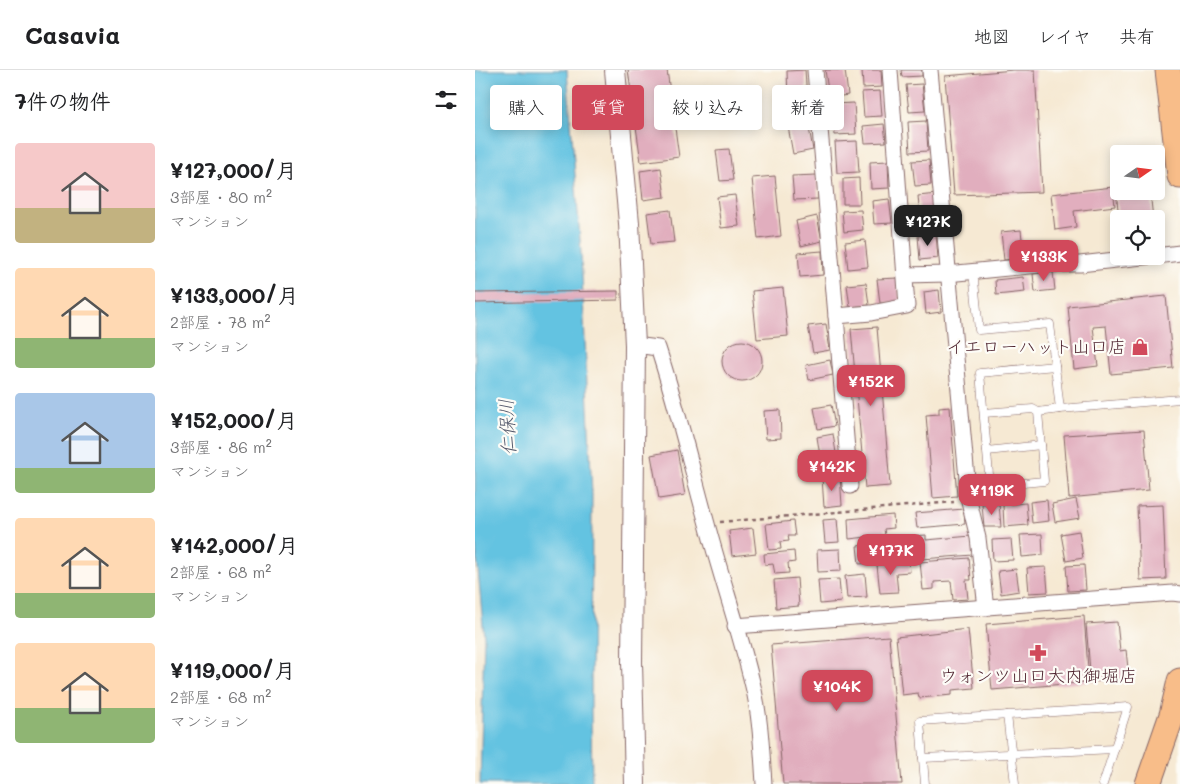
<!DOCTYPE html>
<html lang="ja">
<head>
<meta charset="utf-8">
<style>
	body { margin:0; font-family:Mali,"Klee One",sans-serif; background:#f2f2f2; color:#202124; height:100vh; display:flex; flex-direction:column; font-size:19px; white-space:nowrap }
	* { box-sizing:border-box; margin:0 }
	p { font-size:16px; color:#757577 }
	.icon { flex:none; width:28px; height:28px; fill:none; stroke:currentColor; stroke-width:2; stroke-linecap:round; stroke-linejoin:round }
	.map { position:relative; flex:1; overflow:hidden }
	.panel { display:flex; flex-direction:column; background:#fff; width:475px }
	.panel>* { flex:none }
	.top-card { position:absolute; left:15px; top:15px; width:475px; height:45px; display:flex; gap:10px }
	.needle { width:32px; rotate:76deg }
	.buttons { position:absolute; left:635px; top:75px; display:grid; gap:10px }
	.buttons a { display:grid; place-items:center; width:55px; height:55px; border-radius:5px; background:#fff; box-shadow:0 2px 12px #0003; font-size:25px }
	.price { position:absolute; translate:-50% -42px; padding:0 11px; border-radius:10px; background:#d1495b; color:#fff; font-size:16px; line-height:32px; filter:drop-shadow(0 1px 2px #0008) }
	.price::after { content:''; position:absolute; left:50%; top:30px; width:15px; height:11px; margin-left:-8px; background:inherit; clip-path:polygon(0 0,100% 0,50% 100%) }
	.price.selected { background:#222; color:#fff }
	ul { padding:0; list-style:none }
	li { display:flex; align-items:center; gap:15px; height:125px; padding:0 15px }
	li span { display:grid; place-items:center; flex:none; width:140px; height:100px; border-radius:5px; color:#555 }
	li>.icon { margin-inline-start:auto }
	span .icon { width:60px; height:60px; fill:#fffc; stroke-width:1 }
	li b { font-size:21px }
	h2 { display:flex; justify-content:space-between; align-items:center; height:60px; padding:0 15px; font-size:21px }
	.chip { padding:0 18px; border-radius:5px; background:#fff; box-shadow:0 2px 12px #0003; font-size:18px; line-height:45px }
	.chip.selected { background:#d1495b; color:#fff }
	header { display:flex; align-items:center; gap:30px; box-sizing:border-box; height:70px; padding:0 25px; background:#fff; border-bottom:1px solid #e0e0e0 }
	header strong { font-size:24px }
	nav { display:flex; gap:28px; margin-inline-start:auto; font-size:18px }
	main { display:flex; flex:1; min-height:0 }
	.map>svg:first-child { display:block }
	.water { fill:#63c3e1; stroke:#567186 }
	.building { fill:#e1aebe }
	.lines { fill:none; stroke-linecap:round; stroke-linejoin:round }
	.service-casing { stroke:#866666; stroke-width:9 }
	.minor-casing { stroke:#866666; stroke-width:17 }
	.tertiary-casing { stroke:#866666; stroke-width:22 }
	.primary-casing { stroke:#866666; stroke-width:27 }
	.path { stroke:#866666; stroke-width:2.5; stroke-dasharray:4 4; stroke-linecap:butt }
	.service { stroke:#fff; stroke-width:8 }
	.minor { stroke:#fff; stroke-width:15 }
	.tertiary { stroke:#fff; stroke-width:20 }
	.primary { stroke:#f8bd89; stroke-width:25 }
	.labels { text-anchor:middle; stroke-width:4.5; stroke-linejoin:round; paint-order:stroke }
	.poi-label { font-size:18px; fill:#4a1f2b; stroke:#fdfcf7; text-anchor:end }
	.water-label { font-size:19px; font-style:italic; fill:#53586b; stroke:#fdfcf7 }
</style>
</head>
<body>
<header>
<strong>Casavia</strong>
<nav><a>地図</a><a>レイヤ</a><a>共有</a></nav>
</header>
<main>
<section class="panel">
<h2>7件の物件<svg class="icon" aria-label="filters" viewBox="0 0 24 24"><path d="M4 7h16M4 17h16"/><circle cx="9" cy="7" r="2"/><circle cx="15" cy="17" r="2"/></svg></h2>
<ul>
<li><span style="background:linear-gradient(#f6c9c9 65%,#c2b280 0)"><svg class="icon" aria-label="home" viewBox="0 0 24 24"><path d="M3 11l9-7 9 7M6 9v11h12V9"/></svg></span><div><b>¥127,000/月</b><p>3部屋 · 80 m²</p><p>マンション</p></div></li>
<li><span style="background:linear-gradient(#ffd9b3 70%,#8fb573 0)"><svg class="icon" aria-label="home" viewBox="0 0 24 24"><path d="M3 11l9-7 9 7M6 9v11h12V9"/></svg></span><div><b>¥133,000/月</b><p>2部屋 · 78 m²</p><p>マンション</p></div></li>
<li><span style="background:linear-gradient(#a9c7e8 75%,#8fb573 0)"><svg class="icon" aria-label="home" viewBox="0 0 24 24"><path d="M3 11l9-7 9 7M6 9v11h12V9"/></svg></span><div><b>¥152,000/月</b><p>3部屋 · 86 m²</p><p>マンション</p></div></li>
<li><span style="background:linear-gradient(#ffd9b3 75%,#8fb573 0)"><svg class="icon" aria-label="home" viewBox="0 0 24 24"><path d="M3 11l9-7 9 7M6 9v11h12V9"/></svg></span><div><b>¥142,000/月</b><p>2部屋 · 68 m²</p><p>マンション</p></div></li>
<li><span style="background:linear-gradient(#ffd9b3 65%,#8fb573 0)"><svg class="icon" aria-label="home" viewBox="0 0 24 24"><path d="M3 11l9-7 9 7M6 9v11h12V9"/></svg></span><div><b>¥119,000/月</b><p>2部屋 · 68 m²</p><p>マンション</p></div></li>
</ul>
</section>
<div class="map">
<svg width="705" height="714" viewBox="0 0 705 714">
	<rect width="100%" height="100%" fill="#fdfcf7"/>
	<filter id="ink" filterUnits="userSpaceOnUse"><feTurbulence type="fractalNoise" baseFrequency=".02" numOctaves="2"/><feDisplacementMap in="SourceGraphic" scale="10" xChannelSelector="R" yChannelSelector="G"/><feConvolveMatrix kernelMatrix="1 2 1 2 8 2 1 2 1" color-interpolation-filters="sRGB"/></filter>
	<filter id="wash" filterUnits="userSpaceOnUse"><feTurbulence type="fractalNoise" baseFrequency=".0096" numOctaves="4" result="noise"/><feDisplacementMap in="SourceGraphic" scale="20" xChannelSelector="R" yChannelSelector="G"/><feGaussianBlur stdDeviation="1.12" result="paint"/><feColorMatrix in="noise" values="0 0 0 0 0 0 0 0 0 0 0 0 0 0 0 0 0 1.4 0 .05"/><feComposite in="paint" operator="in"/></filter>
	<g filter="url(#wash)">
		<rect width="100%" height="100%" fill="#f6e9d3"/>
		<path class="water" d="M0 0H92L106 183 117 425 116 641 117 714H5L9 567 0 466Z"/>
		<g id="blocks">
			<g class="building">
				<path d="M153 0H192L204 87 166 92Z"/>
				<path d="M330 0 332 29 313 30 312 1Z"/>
				<path d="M350 0H370L373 25 354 28Z"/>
				<path d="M387 0H406L407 17 388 18Z"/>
				<path d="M426 0H447V6L427 7Z"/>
				<path d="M539 0H560L567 122 479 125 470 6Z"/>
				<path d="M447 14 450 41 434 42 431 15Z"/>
				<path d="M405 21 407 46 389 47 387 22Z"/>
				<path d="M379 33 381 64 360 65 357 34Z"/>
				<path d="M332 47 338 80 318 84 312 51Z"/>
				<path d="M451 51 453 81 435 82 433 52Z"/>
				<path d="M409 54 411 72 390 73 388 56Z"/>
				<path d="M382 71 384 102 362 103 360 72Z"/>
				<path d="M254 79 258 110 245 111 241 80Z"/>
				<path d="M454 90 456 115 440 116 437 91Z"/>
				<path d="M413 91 414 118 396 119 395 92Z"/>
				<path d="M186 98 190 127 168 130 165 101Z"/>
				<path d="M342 105 343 129 319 130 317 106Z"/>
				<path d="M300 106 306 166 283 169 277 108Z"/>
				<path d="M384 108 385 134H368V109Z"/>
				<path d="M638 117 640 136 599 141 601 157 580 160 576 124Z"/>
				<path d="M641 120 675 121 678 149H644Z"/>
				<path d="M462 124 465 146 445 148 443 126Z"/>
				<path d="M260 125 264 156 246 158 242 127Z"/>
				<path d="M414 129 417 153 399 154 397 131Z"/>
				<path d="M195 140 199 172 176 174 172 143Z"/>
				<path d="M386 140 388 160 369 162 367 141Z"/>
				<path d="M342 146 347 171 326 176 321 151Z"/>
				<path d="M546 160 549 188 529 190 526 162Z"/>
				<path d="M461 164 463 188 445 190 443 166Z"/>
				<path d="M390 170 393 197 373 199 370 172Z"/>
				<path d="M347 181 348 205 325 207 323 183Z"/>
				<path d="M578 202 580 220 560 222 558 204Z"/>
				<path d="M548 207 550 222 521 225 520 210Z"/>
				<path d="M423 208 425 232 405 233 402 209Z"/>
				<path d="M391 213 394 235 375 237 372 215Z"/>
				<path d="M308 218 313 266 282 269 277 221Z"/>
				<path d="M464 220 466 242 451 244 449 222Z"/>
				<path d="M143 221V230L0 233V223Z"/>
				<path d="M691 226 698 298 636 304 631 256 618 257 623 296 599 299 593 236Z"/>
				<path d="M351 254 355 280 338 283 333 256Z"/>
				<path d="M402 257 415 416 390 418 376 259Z"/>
				<circle cx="267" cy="291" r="20"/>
				<path d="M355 290 358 305 334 310 331 295Z"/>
				<path d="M356 335 360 356 343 359 339 338Z"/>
				<path d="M475 337 482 426 458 428 451 345 464 344V338Z"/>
				<path d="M305 340 306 368 291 369 289 341Z"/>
				<path d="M669 360 674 420 594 428 589 365Z"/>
				<path d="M358 364 362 389 346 392 342 367Z"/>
				<path d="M202 380 210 425 184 429 176 385Z"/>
				<path d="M365 406 367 435 349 437 347 408Z"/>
				<path d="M601 429 605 448 580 452 577 434Z"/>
				<path d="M572 430 574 451 557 453 555 432Z"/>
				<path d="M551 433 553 455 529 457 528 435Z"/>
				<path d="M524 434 526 457H509L507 435Z"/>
				<path d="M688 435 691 509 665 510 662 436Z"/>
				<path d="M489 439 490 454 442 458 440 443Z"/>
				<path d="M418 445 419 458 409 459 410 465 374 469 373 449Z"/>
				<path d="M362 449 364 472 350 473 348 450Z"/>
				<path d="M318 451 320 466H313L314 471 305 472 306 479 294 480 291 454Z"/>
				<path d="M278 458 281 483 257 486 254 461Z"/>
				<path d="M604 461 608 488 591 491 586 464Z"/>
				<path d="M567 464 568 485 547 487 545 465Z"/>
				<path d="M451 465V470L496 466 498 485 384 494 382 476 400 474V469Z"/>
				<path d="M536 469 538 490 518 491 517 470Z"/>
				<path d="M365 479 366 501 343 502 342 480Z"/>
				<path d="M319 481 320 492 313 493 314 503 300 504 298 494 290 495 289 484Z"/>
				<path d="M494 488 496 510H491L493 529 478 530 476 511 459 512V519L448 520 445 492Z"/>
				<path d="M434 492 435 502 421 503 423 522 405 523 402 495Z"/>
				<path d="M609 495 611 520 593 521 591 496Z"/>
				<path d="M571 497 573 522 554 523 552 498Z"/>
				<path d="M541 499 544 521 526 524 523 501Z"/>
				<path d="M390 504 392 527 372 528 370 506Z"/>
				<path d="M322 508 324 536 301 538 299 510Z"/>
				<path d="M364 509 366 532 345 534 343 510Z"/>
				<path d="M609 546 614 612 517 620 511 554Z"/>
				<path d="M642 552 645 581 651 580 654 608 616 612 611 554Z"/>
				<path d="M493 559 499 618 477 620V625L444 628 443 623 427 625 421 567Z"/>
				<path d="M414 566 427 714H308L296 575Z"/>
			</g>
		</g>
	</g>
	<g filter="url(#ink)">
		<use href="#blocks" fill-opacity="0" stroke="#866666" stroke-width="1"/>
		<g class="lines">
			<g class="service-casing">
				<g id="service">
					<path d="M498 201 504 260 575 254 585 339 705 329"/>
					<path d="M580 296 505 303 515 416 569 411 563 342 585 339"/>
					<path d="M509 343 558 339 563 342"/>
					<path d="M512 381 566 375"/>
					<path d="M532 645 540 714"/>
					<path d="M448 688 639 679"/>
					<path d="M450 714 445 651 653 637 628 714"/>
				</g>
			</g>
			<g class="minor-casing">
				<g id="minor">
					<path d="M340 0 361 246 396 243 432 236 415 0"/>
					<path d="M455 0 494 431 503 468 511 538"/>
					<path d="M681 186 705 183"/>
					<path d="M430 205 472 204 575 194H605L676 186"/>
					<path d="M361 246 375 416"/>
					<path d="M160 275 183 278C202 336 216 396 232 454 246 507 264 559 277 612 285 642 287 682 289 714"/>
					<path d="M260 556 698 523 705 524"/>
				</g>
			</g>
			<g class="tertiary-casing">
				<path id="tertiary" d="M140 0 154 153 160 275 157 592 160 714"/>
			</g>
			<g class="primary-casing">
				<g id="primary">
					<path d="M693 0 705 106"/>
					<path d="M673 714 697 645 705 611"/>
				</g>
			</g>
			<path class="path" d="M245 452 479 432"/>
			<use href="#service" class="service"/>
			<use href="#minor" class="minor"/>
			<use href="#tertiary" class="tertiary"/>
			<use href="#primary" class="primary"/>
		</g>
	</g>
	<defs>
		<g id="shop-bare" transform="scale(1.35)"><path d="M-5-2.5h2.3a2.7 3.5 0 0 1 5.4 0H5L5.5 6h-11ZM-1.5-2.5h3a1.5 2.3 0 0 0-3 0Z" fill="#d1495b" stroke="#fdfcf7" stroke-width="2.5" paint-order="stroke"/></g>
		<g id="pharmacy-bare" transform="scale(1.35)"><path d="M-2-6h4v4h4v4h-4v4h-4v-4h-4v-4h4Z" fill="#d1495b" stroke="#fdfcf7" stroke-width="2.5" paint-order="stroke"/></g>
	</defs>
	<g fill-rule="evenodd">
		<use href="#shop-bare" x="665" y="277"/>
		<use href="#pharmacy-bare" x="563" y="583"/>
	</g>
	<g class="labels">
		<g class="poi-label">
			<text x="651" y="283">イエローハット山口店</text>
			<text x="563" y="612" text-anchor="middle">ウォンツ山口大内御堀店</text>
		</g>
		<g class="water-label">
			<text transform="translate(32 357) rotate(-93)" y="7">仁保川</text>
		</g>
	</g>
</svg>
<div class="buttons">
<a><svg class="needle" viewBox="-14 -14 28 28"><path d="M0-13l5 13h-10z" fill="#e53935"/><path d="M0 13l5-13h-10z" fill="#757577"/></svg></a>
<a><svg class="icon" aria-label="locate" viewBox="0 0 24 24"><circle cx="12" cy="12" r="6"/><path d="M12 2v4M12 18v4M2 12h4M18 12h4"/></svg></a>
</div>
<b class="price selected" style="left:453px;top:177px">¥127K</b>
<b class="price" style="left:569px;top:212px">¥133K</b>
<b class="price" style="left:396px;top:337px">¥152K</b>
<b class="price" style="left:357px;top:422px">¥142K</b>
<b class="price" style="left:517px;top:446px">¥119K</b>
<b class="price" style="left:416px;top:506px">¥177K</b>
<b class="price" style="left:362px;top:642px">¥104K</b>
<div class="top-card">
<a class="chip">購入</a>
<a class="chip selected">賃貸</a>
<a class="chip">絞り込み</a>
<a class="chip">新着</a>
</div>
</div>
</main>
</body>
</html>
